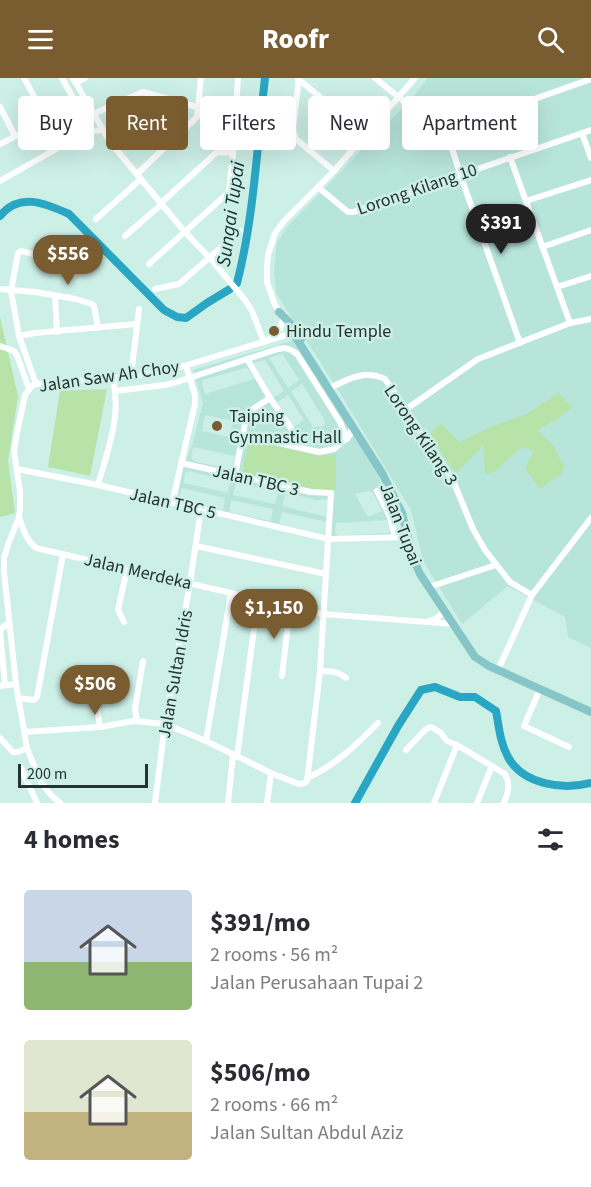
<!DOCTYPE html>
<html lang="en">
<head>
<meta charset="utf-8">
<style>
	body { margin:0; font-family:"Source Sans 3",sans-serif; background:#f2f2f3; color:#2b2b33; height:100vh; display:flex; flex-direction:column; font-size:22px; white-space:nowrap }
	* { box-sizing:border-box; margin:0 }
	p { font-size:20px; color:#7c7c81 }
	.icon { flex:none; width:33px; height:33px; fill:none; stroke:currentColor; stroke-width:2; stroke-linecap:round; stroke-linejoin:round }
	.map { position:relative; height:725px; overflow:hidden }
	.side { display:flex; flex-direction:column; background:#fff; flex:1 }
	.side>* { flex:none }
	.guide { position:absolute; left:18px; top:18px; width:555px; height:54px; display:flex; gap:12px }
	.scale { position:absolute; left:18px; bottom:15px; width:130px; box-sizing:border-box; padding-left:6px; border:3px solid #263431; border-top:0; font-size:16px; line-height:21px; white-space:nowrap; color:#263431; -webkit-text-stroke:4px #ccefe6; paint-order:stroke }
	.price { position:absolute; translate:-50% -51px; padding:0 14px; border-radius:21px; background:#795c2f; color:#fff; font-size:20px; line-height:39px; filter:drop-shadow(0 2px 3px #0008) }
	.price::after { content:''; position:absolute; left:50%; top:36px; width:18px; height:14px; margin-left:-9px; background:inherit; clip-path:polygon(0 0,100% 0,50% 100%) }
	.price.current { background:#222; color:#fff }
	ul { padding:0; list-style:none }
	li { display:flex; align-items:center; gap:18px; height:150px; padding:0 24px }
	li span { display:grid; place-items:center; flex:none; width:168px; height:120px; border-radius:6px; color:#555 }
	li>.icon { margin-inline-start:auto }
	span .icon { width:72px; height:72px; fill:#fffc; stroke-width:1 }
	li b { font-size:26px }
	h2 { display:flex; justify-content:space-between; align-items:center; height:72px; padding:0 24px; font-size:26px }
	.chip { padding:0 21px; border-radius:6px; background:#fff; box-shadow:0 6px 24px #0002; font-size:21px; line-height:54px }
	.chip.current { background:#795c2f; color:#fff }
	header { display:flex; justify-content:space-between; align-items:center; height:78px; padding:0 24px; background:#795c2f; color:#fff; font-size:27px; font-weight:800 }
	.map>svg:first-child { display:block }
	.built { fill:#b8e5da; fill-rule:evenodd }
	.green { fill:#b7e2a8 }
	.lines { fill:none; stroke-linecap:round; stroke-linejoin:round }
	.river { stroke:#29a6c3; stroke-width:8 }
	.minor { stroke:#fff; stroke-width:6 }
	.major { stroke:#86c6c8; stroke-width:8 }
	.poi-dot { fill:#795c2f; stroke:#ccefe6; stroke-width:2 }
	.labels { text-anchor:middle; stroke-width:5; stroke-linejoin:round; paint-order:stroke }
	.street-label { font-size:18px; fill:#263431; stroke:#ccefe6 }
	.poi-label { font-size:18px; fill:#263431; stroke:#ccefe6; text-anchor:start }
	.water-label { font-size:20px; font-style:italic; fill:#192e34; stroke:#ccefe6 }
</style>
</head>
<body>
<header><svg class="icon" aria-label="menu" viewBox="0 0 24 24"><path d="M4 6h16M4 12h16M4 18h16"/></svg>Roofr<svg class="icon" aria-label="search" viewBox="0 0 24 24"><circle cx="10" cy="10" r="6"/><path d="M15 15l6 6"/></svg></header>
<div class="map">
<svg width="591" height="725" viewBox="0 0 591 725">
	<rect width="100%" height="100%" fill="#ccefe6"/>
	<g class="built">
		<path d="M428 0H591V570L568 559 565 539 508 508 462 546 423 483 411 432 340 315 276 215 274 190 277 164 288 148 414 18Z"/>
		<path d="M294 262 377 393 381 406 380 410 393 457 336 460 177 424 183 391 192 367 203 325 193 292ZM280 276 283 277 299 302 288 310 269 280ZM265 282 284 313 273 320 254 290V285ZM245 290 248 291 254 301 205 316 202 305 203 302ZM302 306 324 341 325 346 321 349H313L291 313ZM288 317 304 342 295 348H292L277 324ZM205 337 233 343 229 359 202 353ZM193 369 235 378 233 388 229 391 193 383 191 378ZM188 393 230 403 228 415 184 405 185 395ZM236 405 278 414 275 426 233 417ZM182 410 225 420 223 432 181 423 179 420ZM369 413 373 415 382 433 371 438H367L355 416ZM286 415 317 422 327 421 328 422 327 439 282 428ZM231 422 273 431 271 443 229 434ZM282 434 327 444 326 454 323 456 279 446ZM388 442 391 452 388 455 338 458 335 455 336 445Z"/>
	</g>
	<g class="green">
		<path d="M0 239 18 318 8 383 15 435 0 439Z"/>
		<path d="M107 311 90 398 48 389 60 313Z"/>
		<path d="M559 315 572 329 559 340 537 352 553 367 564 389 561 396 540 411 525 390 534 373 522 369 493 395 485 396 484 367 456 395 429 357 441 345 459 364 489 350 526 336Z"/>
		<path d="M249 362 319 378 336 376V411L335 412H312L242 396Z"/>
	</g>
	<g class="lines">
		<g class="river">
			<path d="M0 138C19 114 45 125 69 136L164 232 177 239 186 240 207 225 230 211"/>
			<path d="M237 205C254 139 257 68 265 0"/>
			<path d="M355 725 398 648 421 612 435 609 460 619H475L496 633C499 649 500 664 508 679 523 707 563 712 591 705"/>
		</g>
		<g class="minor">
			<path d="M24 0 47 42"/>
			<path d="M62 0 77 27 86 54"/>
			<path d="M73 0 110 64 184 153 210 180 245 222 252 233 264 264"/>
			<path d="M299 0 293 52 296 61 334 93"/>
			<path d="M375 0 441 54 451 67 460 96 520 265"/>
			<path d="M298 1 336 32"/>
			<path d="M76 5 85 0"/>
			<path d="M0 29 15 58"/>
			<path d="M93 36 143 14 197 29"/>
			<path d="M441 54 591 1"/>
			<path d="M582 55 591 80"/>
			<path d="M110 64 161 19"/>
			<path d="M0 66 77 27"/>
			<path d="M510 79 570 245"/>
			<path d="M137 96 197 39 201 0"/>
			<path d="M0 103 86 54 102 52"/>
			<path d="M318 109 348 134H353L591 52"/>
			<path d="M526 123 591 102"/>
			<path d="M161 125 217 74 233 75"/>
			<path d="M96 141 141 101"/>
			<path d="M125 158 162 126"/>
			<path d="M542 169 591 152"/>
			<path d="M149 186 229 114 233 75 238 0"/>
			<path d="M557 209 591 198"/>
			<path d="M0 211 35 214 76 221 92 226 94 228 98 250"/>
			<path d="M155 211 179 206 240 153"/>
			<path d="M55 218 57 254"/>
			<path d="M19 258 35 255 136 246"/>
			<path d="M270 260 280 251 283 242"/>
			<path d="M0 268 14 273 17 277 29 311"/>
			<path d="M247 281 270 320 291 350 292 354 291 367"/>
			<path d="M131 298 139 231"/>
			<path d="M36 306 19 258 11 213 18 175 21 173 45 179 74 196"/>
			<path d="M328 311C346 302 364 291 385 301L452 400 473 451 485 472 510 504 532 517"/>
			<path d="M115 313 165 307 177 304 278 271 285 270 291 272 297 276 340 344 347 361"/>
			<path d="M405 332 478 281 570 245 591 241"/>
			<path d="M244 357 319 374 334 371 350 357 352 349"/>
			<path d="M17 391 98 407 329 461 408 459"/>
			<path d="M235 397 247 335 270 320"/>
			<path d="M98 407C104 385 113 361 115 338 117 325 115 312 113 300"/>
			<path d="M379 412 377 413 390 439 395 459"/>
			<path d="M172 425 195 326V317L186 288"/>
			<path d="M19 439C23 451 26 462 36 470L322 536 453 546"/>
			<path d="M196 468 326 496"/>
			<path d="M429 509 496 487"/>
			<path d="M429 543C437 542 441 538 444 531"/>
			<path d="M124 544 118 532 127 491"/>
			<path d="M498 592 532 517 591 440"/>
			<path d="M320 593C330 593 338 593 346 600"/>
			<path d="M282 598 290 529"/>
			<path d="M5 607 0 554 2 550 9 545"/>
			<path d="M0 608 16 606"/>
			<path d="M540 611 524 648 569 669"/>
			<path d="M18 620 34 622 37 619 63 476"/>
			<path d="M137 643 135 631 143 583"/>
			<path d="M100 649 97 629 105 600"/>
			<path d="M24 654 100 649 134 643 165 646 206 663 271 695 299 706 305 705 307 703 320 593 331 415 311 414 181 385"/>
			<path d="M0 660 13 674H18L27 670"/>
			<path d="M206 663 231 515"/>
			<path d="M406 672 425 652 430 649 433 650 441 655 447 663 457 667 505 696C511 707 508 714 504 725"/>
			<path d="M237 679 258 521"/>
			<path d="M21 690 37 725"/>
			<path d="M307 700C336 687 356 667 378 645"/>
			<path d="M60 725 51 717 40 703 27 670 16 606 4 494V480L8 467 19 439 20 432V414L14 373 17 355 25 317 32 308 36 306 113 300 164 294 293 255 275 227 267 204V189L268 177 275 155 284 143 334 93 415 0"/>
			<path d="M155 725 165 646 190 505 201 431"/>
			<path d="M228 725 233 677"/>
			<path d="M267 725 271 695"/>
			<path d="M434 725 457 667"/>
			<path d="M477 725 492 688"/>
		</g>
		<g class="major">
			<path d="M279 234 297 252 302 260"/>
			<path d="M293 255 382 395 402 435 413 480 420 496 475 579 489 588 591 634"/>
		</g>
	</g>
	<g class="poi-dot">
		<circle cx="274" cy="253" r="6"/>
		<circle cx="217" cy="348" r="6"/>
	</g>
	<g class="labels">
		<g class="street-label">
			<text transform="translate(417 111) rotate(-19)" y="6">Lorong Kilang 10</text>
			<text transform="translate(109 298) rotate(-8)" y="6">Jalan Saw Ah Choy</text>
			<text transform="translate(421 357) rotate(56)" y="6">Lorong Kilang 3</text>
			<text transform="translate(256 402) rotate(13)" y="6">Jalan TBC 3</text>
			<text transform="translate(173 425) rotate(13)" y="6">Jalan TBC 5</text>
			<text transform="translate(401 446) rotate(69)" y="6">Jalan Tupai</text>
			<text transform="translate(138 493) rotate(13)" y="6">Jalan Merdeka</text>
			<text transform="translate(175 596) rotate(-80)" y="6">Jalan Sultan Idris</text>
		</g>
		<g class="poi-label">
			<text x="286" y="259">Hindu Temple</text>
			<text x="229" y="344">Taiping<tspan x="229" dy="21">Gymnastic Hall</tspan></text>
		</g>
		<g class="water-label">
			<text transform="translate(230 136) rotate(-82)" y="7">Sungai Tupai</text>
		</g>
	</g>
</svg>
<div class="scale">200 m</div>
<b class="price current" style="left:501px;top:177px">$391</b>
<b class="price" style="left:68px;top:208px">$556</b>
<b class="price" style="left:274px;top:562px">$1,150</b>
<b class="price" style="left:95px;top:638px">$506</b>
<div class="guide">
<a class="chip">Buy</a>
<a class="chip current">Rent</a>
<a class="chip">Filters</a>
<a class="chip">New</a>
<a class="chip">Apartment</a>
</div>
</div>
<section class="side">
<h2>4 homes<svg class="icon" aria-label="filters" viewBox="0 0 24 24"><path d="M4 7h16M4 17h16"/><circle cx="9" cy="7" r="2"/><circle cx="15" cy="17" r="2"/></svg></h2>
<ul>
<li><span style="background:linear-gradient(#c9d6e8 60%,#8fb573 0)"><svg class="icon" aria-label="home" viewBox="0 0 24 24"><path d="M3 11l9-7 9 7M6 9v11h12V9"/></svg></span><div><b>$391/mo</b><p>2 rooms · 56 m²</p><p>Jalan Perusahaan Tupai 2</p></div></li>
<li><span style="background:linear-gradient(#dfe7d0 60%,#c2b280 0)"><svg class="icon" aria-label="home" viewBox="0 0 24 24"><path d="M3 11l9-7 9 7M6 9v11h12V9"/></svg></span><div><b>$506/mo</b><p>2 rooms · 66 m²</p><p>Jalan Sultan Abdul Aziz</p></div></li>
</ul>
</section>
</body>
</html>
